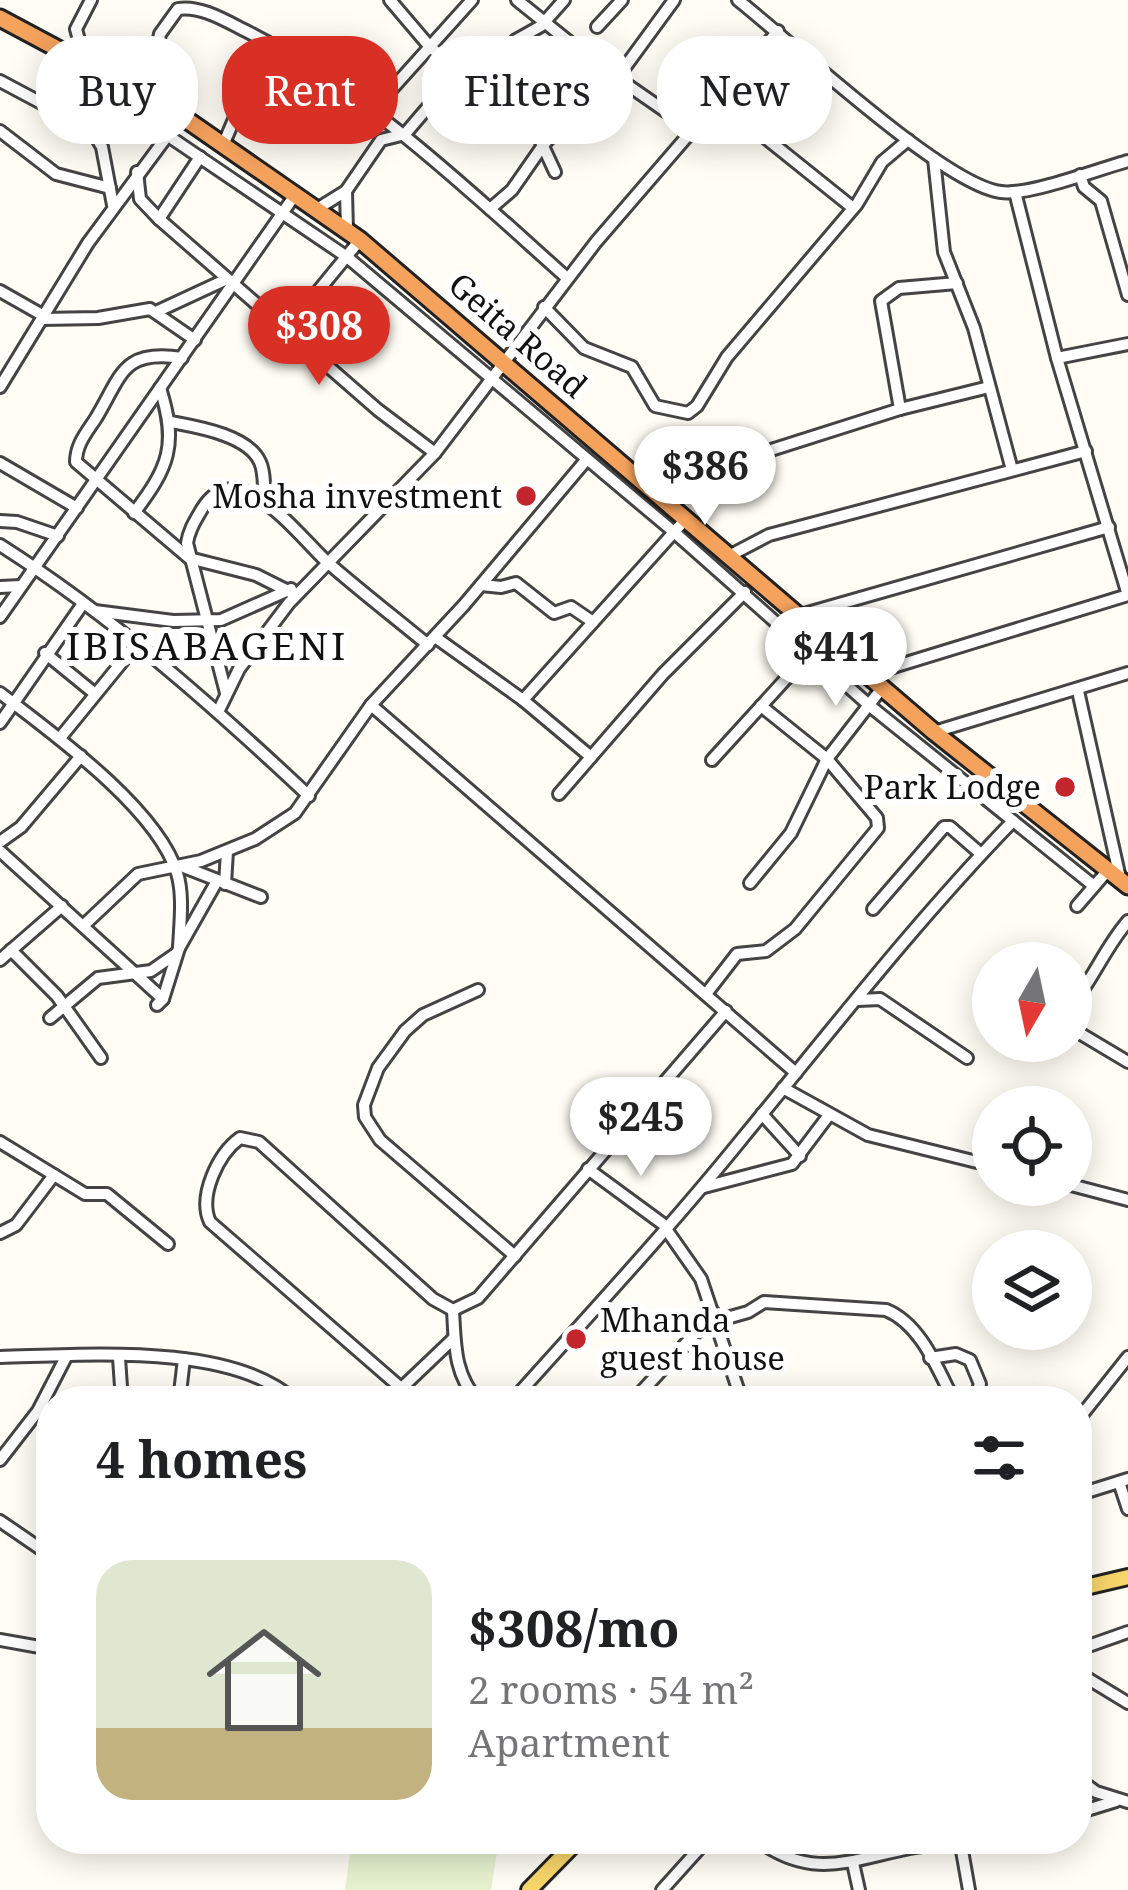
<!DOCTYPE html>
<html lang="en">
<head>
<meta charset="utf-8">
<style>
	body { margin:0; font-family:"Noto Serif",serif; background:#f2f2f2; color:#202124; height:100vh; display:flex; flex-direction:column; font-size:45px; white-space:nowrap }
	* { box-sizing:border-box; margin:0 }
	p { font-size:39px; color:#757577 }
	.icon { flex:none; width:66px; height:66px; fill:none; stroke:currentColor; stroke-width:2; stroke-linecap:round; stroke-linejoin:round }
	.map { position:relative; flex:1; overflow:hidden }
	.side { position:absolute; left:36px; top:1386px; width:1056px; height:468px; display:flex; flex-direction:column; background:#fff; border-radius:48px; box-shadow:0 6px 30px #0003 }
	.side>* { flex:none }
	.top-card { position:absolute; left:36px; top:36px; width:1056px; height:108px; display:flex; gap:24px }
	.needle { width:78px; rotate:189deg }
	.buttons { position:absolute; left:972px; top:942px; display:grid; gap:24px }
	.buttons a { display:grid; place-items:center; width:120px; height:120px; border-radius:50%; background:#fff; box-shadow:0 6px 30px #0003; font-size:60px }
	.price { position:absolute; translate:-50% -102px; padding:0 27px; border-radius:42px; background:#fff; color:#222; font-size:39px; line-height:78px; filter:drop-shadow(0 3px 6px #0008) }
	.price::after { content:''; position:absolute; left:50%; top:72px; width:36px; height:27px; margin-left:-18px; background:inherit; clip-path:polygon(0 0,100% 0,50% 100%) }
	.price.on { background:#d93025; color:#fff }
	ul { padding:0; list-style:none }
	li { display:flex; align-items:center; gap:36px; height:300px; padding:0 60px }
	li+li { border-top:3px solid #e0e0e0 }
	li span { display:grid; place-items:center; flex:none; width:336px; height:240px; border-radius:36px; color:#555 }
	li>.icon { margin-inline-start:auto }
	span .icon { width:144px; height:144px; fill:#fffc; stroke-width:1 }
	li b { font-size:51px }
	h2 { display:flex; justify-content:space-between; align-items:center; height:144px; padding:0 60px; font-size:51px }
	.pill { padding:0 42px; border-radius:48px; background:#fff; box-shadow:0 6px 30px #0003; font-size:42px; line-height:108px }
	.pill.on { background:#d93025; color:#fff }
	.map>svg:first-child { display:block }
	.pitch { fill:#e6f2cf }
	.lines { fill:none; stroke-linecap:round; stroke-linejoin:round }
	.minor-casing { stroke:#444; stroke-width:16 }
	.major-casing { stroke:#222; stroke-width:20 }
	.highway-casing { stroke:#222; stroke-width:21 }
	.minor { stroke:#fff; stroke-width:10 }
	.major { stroke:#f9d66b; stroke-width:14 }
	.highway { stroke:#f5a25d; stroke-width:15 }
	.poi-dot { fill:#c4262e; stroke:#fff; stroke-width:4.5 }
	.labels { text-anchor:middle; stroke-width:12; stroke-linejoin:round; paint-order:stroke }
	.street-label { font-size:33px; fill:#111; stroke:#fff }
	.poi-label { font-size:33px; fill:#111; stroke:#fff; text-anchor:end }
	.quarter-label { font-size:39px; letter-spacing:3px; fill:#111; stroke:#fff }
</style>
</head>
<body>
<div class="map">
<svg width="1128" height="1890" viewBox="0 0 1128 1890">
	<rect width="100%" height="100%" fill="#fffdf5"/>
	<path class="pitch" d="M352 1839H499L491 1890H345Z"/>
	<g class="lines">
		<g class="minor-casing">
			<g id="minor">
				<path d="M390 0 430 47 536 131 555 172"/>
				<path d="M517 0 593 61 668 113 687 134"/>
				<path d="M738 0C791 42 944 185 1001 192 1029 196 1098 169 1128 161"/>
				<path d="M597 27 622 0"/>
				<path d="M83 55 76 29 91 0"/>
				<path d="M617 78 674 0"/>
				<path d="M0 81 92 130 102 147 113 205"/>
				<path d="M472 84 516 40 541 26 564 0"/>
				<path d="M147 96 160 34 178 9C200 5 226 21 246 31 368 93 466 188 567 278"/>
				<path d="M373 110 472 0"/>
				<path d="M706 113 757 131 853 208"/>
				<path d="M0 131 56 174 110 188"/>
				<path d="M167 135 347 257 674 532 870 706 1094 886"/>
				<path d="M224 143 267 42"/>
				<path d="M934 159 944 252 974 328 1012 470"/>
				<path d="M137 172 140 199 159 219 378 410 435 453"/>
				<path d="M1080 175 1084 187 1101 201 1128 295"/>
				<path d="M346 191 347 231"/>
				<path d="M1015 192 1057 358 1128 595"/>
				<path d="M317 209 346 191 381 140 405 134 458 72"/>
				<path d="M490 209 512 190 544 144 574 112 587 87 609 73"/>
				<path d="M159 219 200 157"/>
				<path d="M0 291 44 316"/>
				<path d="M544 307 584 348 632 367 655 406 688 413 697 406 727 357 857 204 882 162 908 140"/>
				<path d="M158 311 227 279"/>
				<path d="M42 319 98 318 150 309 195 340"/>
				<path d="M287 329 360 240"/>
				<path d="M182 358C122 349 122 375 96 418 87 432 76 444 76 462L189 558 256 575 296 595"/>
				<path d="M1057 358 1128 344"/>
				<path d="M0 387 88 243 182 116"/>
				<path d="M900 409 881 301 899 288 957 283"/>
				<path d="M171 422C197 427 248 435 260 462 265 473 264 489 264 501"/>
				<path d="M0 463 77 508"/>
				<path d="M661 499 705 471 900 409 989 387"/>
				<path d="M134 513C169 467 178 445 160 388"/>
				<path d="M0 521 17 522 58 536"/>
				<path d="M0 545C112 616 213 706 309 796"/>
				<path d="M727 557 769 535 1086 451"/>
				<path d="M481 585 501 587 516 583 554 613 571 607 593 622"/>
				<path d="M0 587 21 586"/>
				<path d="M95 611 173 621 221 620 291 589"/>
				<path d="M797 616 1109 527"/>
				<path d="M0 617 295 195"/>
				<path d="M435 637 523 700 591 757"/>
				<path d="M45 653 94 693"/>
				<path d="M867 675 1128 595"/>
				<path d="M1078 691 1120 878"/>
				<path d="M0 693C52 733 157 808 177 873 184 896 180 924 179 948"/>
				<path d="M226 693 187 543C189 530 195 521 202 509 237 452 297 534 326 561 359 590 394 617 428 645"/>
				<path d="M523 700 684 521"/>
				<path d="M371 705 796 1073"/>
				<path d="M218 712 239 669 289 603 435 453 596 242 778 31"/>
				<path d="M0 723 82 605"/>
				<path d="M934 732 1128 673"/>
				<path d="M60 738 135 646"/>
				<path d="M712 760 823 638"/>
				<path d="M559 794 663 674 745 592"/>
				<path d="M0 842 21 827 81 756"/>
				<path d="M0 851 163 999"/>
				<path d="M184 867 261 897"/>
				<path d="M750 883 791 833 827 759 882 688"/>
				<path d="M225 884 227 851"/>
				<path d="M1077 906 1109 869"/>
				<path d="M873 909 944 827H950L981 854"/>
				<path d="M84 925 138 874 201 861 255 839 295 813 371 705 464 605 587 459"/>
				<path d="M11 950 57 996 101 1058"/>
				<path d="M0 960 62 906"/>
				<path d="M478 990 423 1015 405 1031 378 1068 364 1105 365 1117 380 1140 515 1256"/>
				<path d="M706 994 737 954 766 951 795 929 878 828 877 818 827 759 761 706"/>
				<path d="M858 1000 880 999 967 1058"/>
				<path d="M157 1005 163 999 179 948 217 881"/>
				<path d="M1071 1006C1094 978 1104 949 1128 921"/>
				<path d="M50 1018 98 978 151 971 177 953"/>
				<path d="M1071 1028 1128 1062"/>
				<path d="M783 1088 868 1135 993 1166"/>
				<path d="M762 1114 800 1156"/>
				<path d="M0 1142 85 1194H107L168 1244"/>
				<path d="M588 1169 667 1227"/>
				<path d="M1071 1185 1128 1200"/>
				<path d="M704 1187 792 1164 829 1115"/>
				<path d="M666 1229 701 1279 742 1401"/>
				<path d="M0 1233 16 1225 54 1175"/>
				<path d="M453 1310C455 1345 454 1374 478 1401"/>
				<path d="M716 1321 748 1312 764 1302 886 1310C921 1324 938 1370 954 1401"/>
				<path d="M0 1357C84 1355 232 1342 295 1401"/>
				<path d="M119 1358 122 1401"/>
				<path d="M930 1358 956 1354 970 1360 980 1384 974 1401"/>
				<path d="M401 1388 210 1222C198 1196 218 1154 240 1138L259 1142 433 1299 453 1310 478 1298 726 1011"/>
				<path d="M179 1401 184 1359"/>
				<path d="M388 1401 454 1338"/>
				<path d="M512 1401C589 1315 668 1230 741 1140 830 1032 916 921 1013 821"/>
				<path d="M633 1401 714 1313"/>
				<path d="M1077 1421 1128 1357"/>
				<path d="M0 1460 38 1411 66 1357"/>
				<path d="M1119 1482 1128 1509"/>
				<path d="M1077 1495 1128 1479"/>
				<path d="M0 1521 51 1556"/>
				<path d="M0 1640 51 1649"/>
				<path d="M1077 1650 1128 1632"/>
				<path d="M1077 1672 1128 1703"/>
				<path d="M1077 1778 1096 1792 1128 1802"/>
				<path d="M1077 1813 1116 1801"/>
				<path d="M756 1839C812 1881 850 1860 910 1848 934 1843 959 1845 984 1839"/>
				<path d="M961 1845 969 1890"/>
				<path d="M853 1863 859 1890"/>
				<path d="M662 1890 708 1839"/>
			</g>
		</g>
		<g class="major-casing">
			<g id="major">
				<path d="M1077 1589 1128 1577"/>
				<path d="M529 1890 579 1839"/>
			</g>
		</g>
		<g class="highway-casing">
			<path id="highway" d="M0 18 174 111 360 240 934 732 1128 886"/>
		</g>
		<use href="#minor" class="minor"/>
		<use href="#major" class="major"/>
		<use href="#highway" class="highway"/>
	</g>
	<g class="poi-dot">
		<circle cx="526" cy="496" r="12"/>
		<circle cx="1065" cy="787" r="12"/>
		<circle cx="576" cy="1339" r="12"/>
	</g>
	<g class="labels">
		<g class="street-label">
			<text transform="translate(518 335) rotate(41)" y="12">Geita Road</text>
		</g>
		<g class="poi-label">
			<text x="502" y="508">Mosha investment</text>
			<text x="1041" y="799">Park Lodge</text>
			<text x="600" y="1332" text-anchor="start">Mhanda<tspan x="600" dy="38">guest house</tspan></text>
		</g>
		<g class="quarter-label">
			<text x="207" y="660">IBISABAGENI</text>
		</g>
	</g>
</svg>
<div class="buttons">
<a><svg class="needle" viewBox="-14 -14 28 28"><path d="M0-13l5 13h-10z" fill="#e53935"/><path d="M0 13l5-13h-10z" fill="#757577"/></svg></a>
<a><svg class="icon" aria-label="locate" viewBox="0 0 24 24"><circle cx="12" cy="12" r="6"/><path d="M12 2v4M12 18v4M2 12h4M18 12h4"/></svg></a>
<a><svg class="icon" aria-label="layers" viewBox="0 0 24 24"><path d="M12 4l9 5-9 5-9-5zM3 14l9 5 9-5"/></svg></a>
</div>
<b class="price on" style="left:319px;top:388px">$308</b>
<b class="price" style="left:705px;top:528px">$386</b>
<b class="price" style="left:836px;top:709px">$441</b>
<b class="price" style="left:641px;top:1179px">$245</b>
<div class="top-card">
<a class="pill">Buy</a>
<a class="pill on">Rent</a>
<a class="pill">Filters</a>
<a class="pill">New</a>
</div>
<section class="side">
<h2>4 homes<svg class="icon" aria-label="filters" viewBox="0 0 24 24"><path d="M4 7h16M4 17h16"/><circle cx="9" cy="7" r="2"/><circle cx="15" cy="17" r="2"/></svg></h2>
<ul>
<li><span style="background:linear-gradient(#dfe7d0 70%,#c2b280 0)"><svg class="icon" aria-label="home" viewBox="0 0 24 24"><path d="M3 11l9-7 9 7M6 9v11h12V9"/></svg></span><div><b>$308/mo</b><p>2 rooms · 54 m²</p><p>Apartment</p></div></li>
</ul>
</section>
</div>
</body>
</html>
